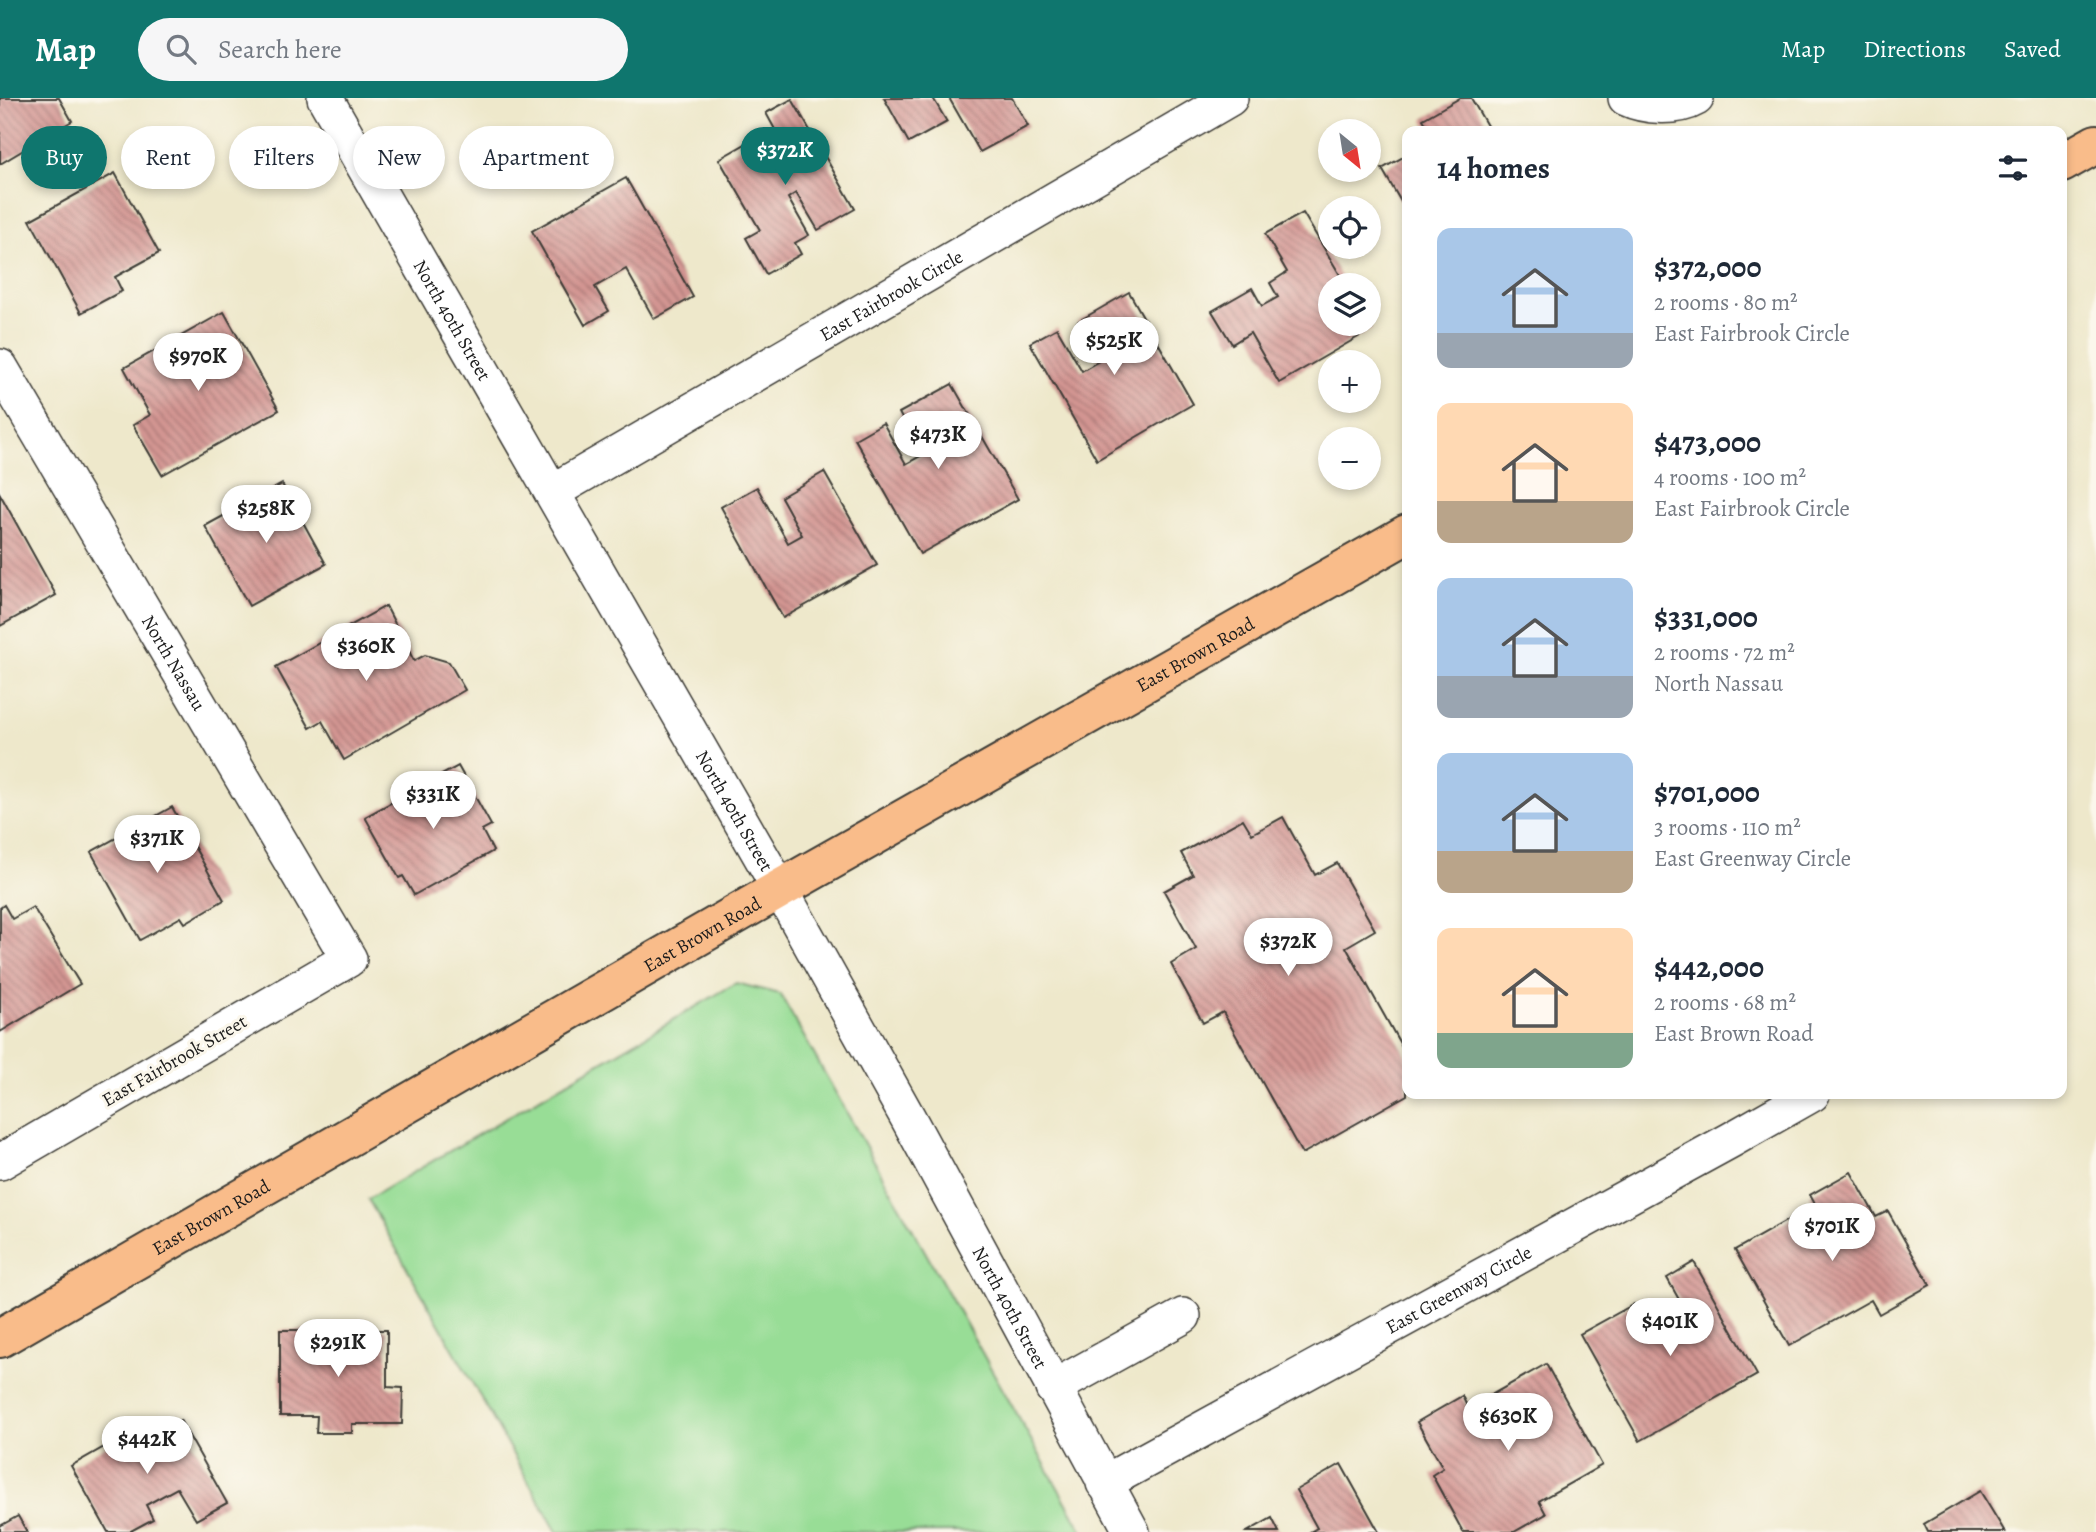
<!DOCTYPE html>
<html lang="en">
<head>
<meta charset="utf-8">
<style>
	body { margin:0; font-family:Alegreya,serif; background:#f6f6f7; color:#1f2937; height:100vh; display:flex; flex-direction:column; font-size:26px; white-space:nowrap }
	* { box-sizing:border-box; margin:0 }
	p { font-size:23px; color:#747a83 }
	.icon { flex:none; width:38px; height:38px; fill:none; stroke:currentColor; stroke-width:2; stroke-linecap:round; stroke-linejoin:round }
	.map { position:relative; flex:1; overflow:hidden }
	.panel { position:absolute; left:1402px; top:28px; width:665px; height:973px; display:flex; flex-direction:column; background:#fff; border-radius:14px; box-shadow:0 4px 10px #0003 }
	.panel>* { flex:none }
	.hud { position:absolute; left:21px; top:28px; width:665px; height:63px; display:flex; gap:14px }
	.needle { width:46px; rotate:150deg }
	.buttons { position:absolute; left:1318px; top:21px; display:grid; gap:14px }
	.buttons a { display:grid; place-items:center; width:63px; height:63px; border-radius:50%; background:#fff; box-shadow:0 4px 10px #0003; font-size:35px }
	.price { position:absolute; translate:-50% -60px; padding:0 16px; border-radius:24px; background:#fff; color:#222; font-size:23px; line-height:46px; filter:drop-shadow(0 2px 4px #0008) }
	.price::after { content:''; position:absolute; left:50%; top:42px; width:21px; height:16px; margin-left:-10px; background:inherit; clip-path:polygon(0 0,100% 0,50% 100%) }
	.price.current { background:#0f766e; color:#fff }
	ul { padding:0; list-style:none }
	li { display:flex; align-items:center; gap:21px; height:175px; padding:0 35px }
	li span { display:grid; place-items:center; flex:none; width:196px; height:140px; border-radius:14px; color:#555 }
	li>.icon { margin-inline-start:auto }
	span .icon { width:84px; height:84px; fill:#fffc; stroke-width:1 }
	li b { font-size:30px }
	h2 { display:flex; justify-content:space-between; align-items:center; height:84px; padding:0 35px; font-size:30px }
	.pill { padding:0 24px; border-radius:32px; background:#fff; box-shadow:0 4px 10px #0003; font-size:24px; line-height:63px }
	.pill.current { background:#0f766e; color:#fff }
	header { display:flex; align-items:center; gap:42px; box-sizing:border-box; height:98px; padding:0 35px; background:#0f766e; color:#fff }
	header strong { font-size:33px }
	nav { display:flex; gap:38px; margin-inline-start:auto; font-size:24px }
	.search { width:490px; height:63px; background:#f6f6f7; display:flex; align-items:center; gap:18px; box-sizing:border-box; padding:0 24px; border-radius:38px; color:#747a83; font-size:26px }
	.map>svg:first-child { display:block }
	.park { fill:#98dd96; stroke:#5a7c59; stroke-width:2 }
	.building { fill:url(#building-back-hatch) }
	.lines { fill:none; stroke-linecap:round; stroke-linejoin:round }
	.minor-casing { stroke:#3c3b36; stroke-width:38 }
	.major-casing { stroke:#3c3b36; stroke-width:42 }
	.minor { stroke:#fff; stroke-width:35 }
	.major { stroke:#f9bc8a; stroke-width:38 }
	.labels { text-anchor:middle; stroke-width:6; stroke-linejoin:round; paint-order:stroke }
	.street-label { font-size:19px; fill:#1c1c1c; stroke:#fbf7ec }
</style>
</head>
<body>
<header>
<strong>Map</strong>
<div class="search"><svg class="icon" aria-label="search" viewBox="0 0 24 24"><circle cx="10" cy="10" r="6"/><path d="M15 15l6 6"/></svg>Search here</div>
<nav><a>Map</a><a>Directions</a><a>Saved</a></nav>
</header>
<div class="map">
<svg width="2096" height="1434" viewBox="0 0 2096 1434">
	<defs>
		<pattern id="building-back-hatch" width="6" height="6" patternUnits="userSpaceOnUse" patternTransform="scale(1.75)"><rect width="6" height="6" fill="#d39592"/><path d="M-1 5l2 2M0 0l6 6M5-1l2 2" fill="none" stroke="#aa7976"/></pattern>
	</defs>
	<rect width="100%" height="100%" fill="#fbf7ec"/>
	<filter id="ink" filterUnits="userSpaceOnUse"><feTurbulence type="fractalNoise" baseFrequency=".0143" numOctaves="2"/><feDisplacementMap in="SourceGraphic" scale="14" xChannelSelector="R" yChannelSelector="G"/><feConvolveMatrix kernelMatrix="1 2 1 2 8 2 1 2 1" color-interpolation-filters="sRGB"/></filter>
	<filter id="wash" filterUnits="userSpaceOnUse"><feTurbulence type="fractalNoise" baseFrequency=".00686" numOctaves="4" result="noise"/><feDisplacementMap in="SourceGraphic" scale="28" xChannelSelector="R" yChannelSelector="G"/><feGaussianBlur stdDeviation="1.57" result="paint"/><feColorMatrix in="noise" values="0 0 0 0 0 0 0 0 0 0 0 0 0 0 0 0 0 1.4 0 .05"/><feComposite in="paint" operator="in"/></filter>
	<g filter="url(#wash)">
		<rect width="100%" height="100%" fill="#eee8cb"/>
		<path class="park" d="M736 885 780 896 1083 1434H557L368 1101Z"/>
		<g id="blocks">
			<g class="building">
				<path d="M0 0H59L72 23 0 66Z"/>
				<path d="M884 0H933L947 24 909 45Z"/>
				<path d="M949 0H1012L1028 28 980 54Z"/>
				<path d="M1460 0H1471L1490 33H1430L1423 21Z"/>
				<path d="M792 1 855 111 818 132 796 95 788 100 809 137 795 145 801 156 766 176 746 140 760 132 719 61 749 44 753 52 778 37 766 15Z"/>
				<path d="M1407 57V114L1382 71Z"/>
				<path d="M115 75 159 155 115 179 122 193 81 215 30 122Z"/>
				<path d="M626 80 693 199 654 221 626 171 595 189 609 213 585 227 532 133Z"/>
				<path d="M1303 115 1346 187H1330V226H1369L1372 231 1279 285 1250 235 1232 246 1212 213 1252 190 1262 208 1278 199 1270 185 1287 174 1265 136Z"/>
				<path d="M1129 194 1193 306 1097 362 1030 245 1057 230 1082 273 1099 263 1077 224Z"/>
				<path d="M224 214 279 312 162 377 133 327 150 317 124 270Z"/>
				<path d="M952 286 1018 401 920 456 855 341 883 325 906 366 922 357 899 315Z"/>
				<path d="M824 374 877 467 783 520 721 409 757 389 788 445 802 437 781 399Z"/>
				<path d="M282 386 326 466 249 508 205 428Z"/>
				<path d="M0 396 56 497 0 528Z"/>
				<path d="M386 508 414 563 425 557 449 564 465 592 344 662 322 623 310 630 276 569Z"/>
				<path d="M458 668 491 727 482 732 493 753 414 797 403 778 399 780 365 719Z"/>
				<path d="M172 709 224 802 185 825 181 819 140 842 91 754Z"/>
				<path d="M1283 719 1315 777 1337 765 1375 832 1346 849 1407 958V997L1302 1056 1223 914 1203 925 1171 866 1196 851 1164 793 1193 777 1181 755 1243 721 1252 736Z"/>
				<path d="M4 807 12 821 33 809 80 886 0 934V810Z"/>
				<path d="M1851 1074 1876 1119 1888 1113 1930 1187 1879 1216 1871 1202 1789 1248 1735 1152 1793 1119 1800 1131 1822 1119 1810 1097Z"/>
				<path d="M1694 1164 1757 1277 1640 1343 1580 1236 1634 1206 1650 1234 1686 1214 1667 1180Z"/>
				<path d="M280 1232H387V1289L403 1290 402 1326H352V1335H316L317 1318H280Z"/>
				<path d="M1546 1266 1602 1367 1539 1403 1546 1416 1514 1434H1463L1432 1377 1443 1370 1417 1324 1462 1298 1468 1310Z"/>
				<path d="M155 1320 162 1332 180 1322 227 1405 196 1422 177 1390 146 1407 153 1421 129 1434H108L71 1368Z"/>
				<path d="M1341 1366 1379 1434H1310L1317 1430 1296 1392Z"/>
				<path d="M1980 1393 2005 1434H1928L1924 1426Z"/>
				<path d="M18 1418 27 1434H0V1428Z"/>
				<path d="M1272 1420 1279 1434H1247Z"/>
			</g>
		</g>
	</g>
	<g filter="url(#ink)">
		<use href="#blocks" fill-opacity="0" stroke="#3c3b36" stroke-width="2"/>
		<g class="lines">
			<g class="minor-casing">
				<g id="minor">
					<path id="s1" d="M325 0 780 791 908 1020 1132 1434"/>
					<path d="M1626 0C1645 9 1677 11 1696 0"/>
					<path id="s2" d="M0 269 349 861 0 1064"/>
					<path id="s3" d="M552 394 1230 0"/>
					<path d="M1053 1290 1183 1218"/>
					<path id="s4" d="M1104 1385 1731 1042 1812 996"/>
				</g>
			</g>
			<g class="major-casing">
				<g id="major">
					<path d="M2062 65 2096 46"/>
					<path id="s5" d="M0 1240 780 791 1407 436"/>
				</g>
			</g>
			<use href="#minor" class="minor"/>
			<use href="#major" class="major"/>
		</g>
	</g>
	<g class="labels">
		<g class="street-label">
			<text dy="7" stroke="none"><textPath href="#s3" startOffset="392">East Fairbrook Circle</textPath></text>
			<text dy="7" stroke="none"><textPath href="#s1" startOffset="256">North 40th Street</textPath></text>
			<text dy="7" stroke="none"><textPath href="#s5" startOffset="1377">East Brown Road</textPath></text>
			<text dy="7" stroke="none"><textPath href="#s2" startOffset="343">North Nassau</textPath></text>
			<text dy="7" stroke="none"><textPath href="#s1" startOffset="822">North 40th Street</textPath></text>
			<text dy="7" stroke="none"><textPath href="#s5" startOffset="810">East Brown Road</textPath></text>
			<text transform="translate(174 962) rotate(-30)" y="7">East Fairbrook Street</text>
			<text dy="7" stroke="none"><textPath href="#s5" startOffset="243">East Brown Road</textPath></text>
			<text dy="7" stroke="none"><textPath href="#s4" startOffset="404">East Greenway Circle</textPath></text>
			<text dy="7" stroke="none"><textPath href="#s1" startOffset="1390">North 40th Street</textPath></text>
		</g>
	</g>
</svg>
<div class="buttons">
<a><svg class="needle" viewBox="-14 -14 28 28"><path d="M0-13l5 13h-10z" fill="#e53935"/><path d="M0 13l5-13h-10z" fill="#747a83"/></svg></a>
<a><svg class="icon" aria-label="locate" viewBox="0 0 24 24"><circle cx="12" cy="12" r="6"/><path d="M12 2v4M12 18v4M2 12h4M18 12h4"/></svg></a>
<a><svg class="icon" aria-label="layers" viewBox="0 0 24 24"><path d="M12 4l9 5-9 5-9-5zM3 14l9 5 9-5"/></svg></a>
<a>+</a>
<a>−</a>
</div>
<b class="price current" style="left:785px;top:89px">$372K</b>
<b class="price" style="left:1114px;top:279px">$525K</b>
<b class="price" style="left:198px;top:295px">$970K</b>
<b class="price" style="left:938px;top:373px">$473K</b>
<b class="price" style="left:266px;top:447px">$258K</b>
<b class="price" style="left:366px;top:585px">$360K</b>
<b class="price" style="left:433px;top:733px">$331K</b>
<b class="price" style="left:157px;top:777px">$371K</b>
<b class="price" style="left:1288px;top:880px">$372K</b>
<b class="price" style="left:1832px;top:1165px">$701K</b>
<b class="price" style="left:1670px;top:1260px">$401K</b>
<b class="price" style="left:338px;top:1281px">$291K</b>
<b class="price" style="left:1508px;top:1355px">$630K</b>
<b class="price" style="left:147px;top:1378px">$442K</b>
<div class="hud">
<a class="pill current">Buy</a>
<a class="pill">Rent</a>
<a class="pill">Filters</a>
<a class="pill">New</a>
<a class="pill">Apartment</a>
</div>
<section class="panel">
<h2>14 homes<svg class="icon" aria-label="filters" viewBox="0 0 24 24"><path d="M4 7h16M4 17h16"/><circle cx="9" cy="7" r="2"/><circle cx="15" cy="17" r="2"/></svg></h2>
<ul>
<li><span style="background:linear-gradient(#a9c7e8 75%,#9aa5b1 0)"><svg class="icon" aria-label="home" viewBox="0 0 24 24"><path d="M3 11l9-7 9 7M6 9v11h12V9"/></svg></span><div><b>$372,000</b><p>2 rooms · 80 m²</p><p>East Fairbrook Circle</p></div></li>
<li><span style="background:linear-gradient(#ffd9b3 70%,#b9a48a 0)"><svg class="icon" aria-label="home" viewBox="0 0 24 24"><path d="M3 11l9-7 9 7M6 9v11h12V9"/></svg></span><div><b>$473,000</b><p>4 rooms · 100 m²</p><p>East Fairbrook Circle</p></div></li>
<li><span style="background:linear-gradient(#a9c7e8 70%,#9aa5b1 0)"><svg class="icon" aria-label="home" viewBox="0 0 24 24"><path d="M3 11l9-7 9 7M6 9v11h12V9"/></svg></span><div><b>$331,000</b><p>2 rooms · 72 m²</p><p>North Nassau</p></div></li>
<li><span style="background:linear-gradient(#a9c7e8 70%,#b9a48a 0)"><svg class="icon" aria-label="home" viewBox="0 0 24 24"><path d="M3 11l9-7 9 7M6 9v11h12V9"/></svg></span><div><b>$701,000</b><p>3 rooms · 110 m²</p><p>East Greenway Circle</p></div></li>
<li><span style="background:linear-gradient(#ffd9b3 75%,#7fa58c 0)"><svg class="icon" aria-label="home" viewBox="0 0 24 24"><path d="M3 11l9-7 9 7M6 9v11h12V9"/></svg></span><div><b>$442,000</b><p>2 rooms · 68 m²</p><p>East Brown Road</p></div></li>
</ul>
</section>
</div>
</body>
</html>
